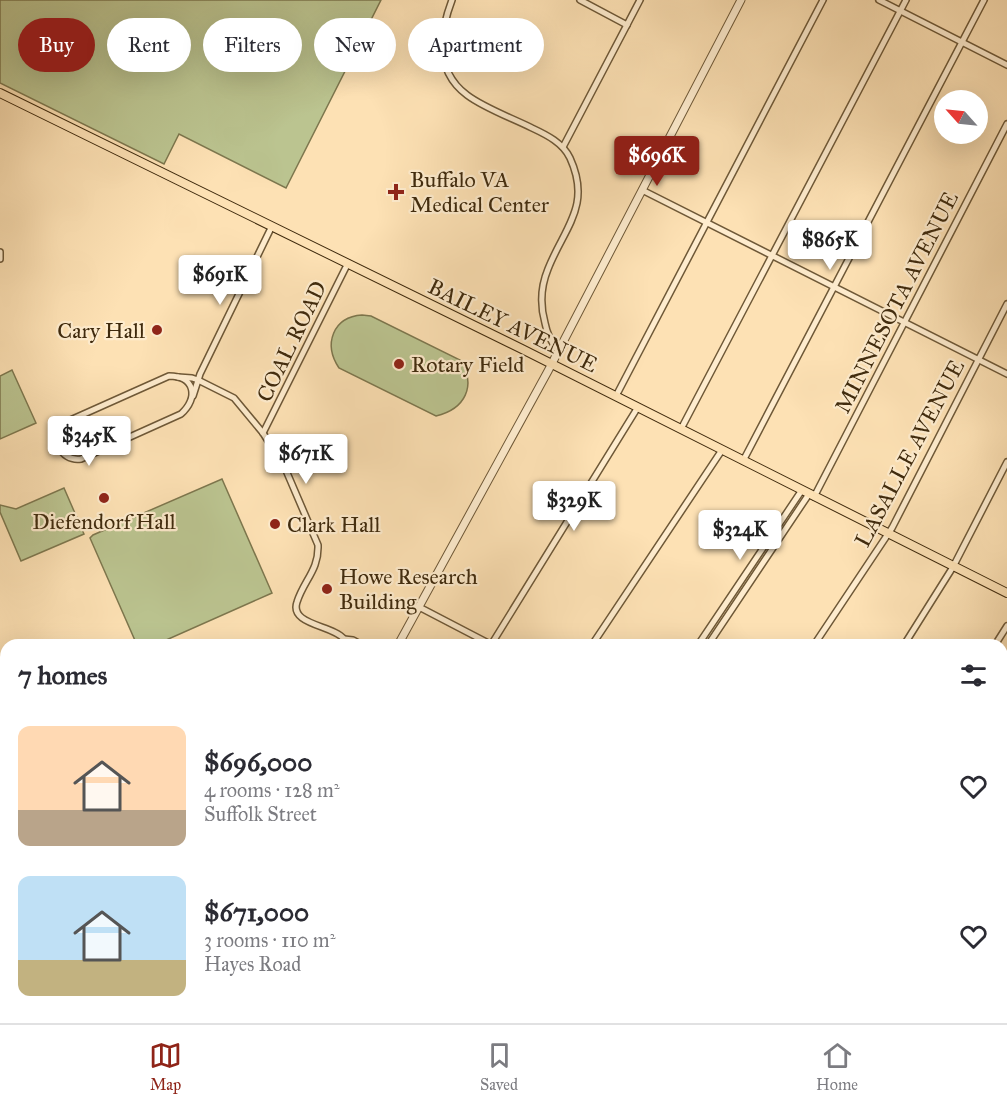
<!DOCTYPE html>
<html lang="en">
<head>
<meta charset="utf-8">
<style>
	body { margin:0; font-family:"IM FELL Great Primer",serif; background:#f7f7f7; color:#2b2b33; height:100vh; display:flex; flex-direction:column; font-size:22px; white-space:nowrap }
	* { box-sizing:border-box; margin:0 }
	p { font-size:20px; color:#7c7c81 }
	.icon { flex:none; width:33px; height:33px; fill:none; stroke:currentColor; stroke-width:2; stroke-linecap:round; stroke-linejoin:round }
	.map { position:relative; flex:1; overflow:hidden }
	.side { position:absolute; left:0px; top:639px; width:1008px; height:384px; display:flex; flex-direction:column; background:#fff; border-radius:18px 18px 0 0; box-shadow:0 6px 24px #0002 }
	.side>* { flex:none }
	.guide { position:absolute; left:18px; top:18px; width:600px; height:54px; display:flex; gap:12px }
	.needle { width:39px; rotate:297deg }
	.buttons { position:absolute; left:934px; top:90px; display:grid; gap:12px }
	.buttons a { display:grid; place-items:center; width:54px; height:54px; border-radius:50%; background:#fff; box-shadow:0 6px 24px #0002; font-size:30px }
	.price { position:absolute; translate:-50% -51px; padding:0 14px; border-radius:6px; background:#fff; color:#222; font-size:20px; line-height:39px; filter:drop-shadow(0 2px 3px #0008) }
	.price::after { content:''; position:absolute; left:50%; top:36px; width:18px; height:14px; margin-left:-9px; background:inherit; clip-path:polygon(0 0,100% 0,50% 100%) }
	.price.active { background:#8f2418; color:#fff }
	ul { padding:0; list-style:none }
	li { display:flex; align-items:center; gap:18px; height:150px; padding:0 18px }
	li span { display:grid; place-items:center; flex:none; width:168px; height:120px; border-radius:12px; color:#555 }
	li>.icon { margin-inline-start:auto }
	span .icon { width:72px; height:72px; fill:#fffc; stroke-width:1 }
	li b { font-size:26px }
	h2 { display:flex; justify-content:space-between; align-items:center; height:72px; padding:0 18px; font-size:26px }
	.chip { padding:0 21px; border-radius:27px; background:#fff; box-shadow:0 6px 24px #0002; font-size:21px; line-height:54px }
	.chip.active { background:#8f2418; color:#fff }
	.menu { display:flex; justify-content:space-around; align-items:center; height:84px; border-top:2px solid #e1e1e2; background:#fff; font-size:16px; color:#7c7c81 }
	.menu a { display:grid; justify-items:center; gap:3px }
	.menu .active { color:#8f2418 }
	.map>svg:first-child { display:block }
	.green { fill:#bbc490; stroke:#7d774e; stroke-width:1.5 }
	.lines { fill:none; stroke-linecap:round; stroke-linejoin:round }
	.minor-casing { stroke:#6e5837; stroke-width:8 }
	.tertiary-casing { stroke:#6e5837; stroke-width:9 }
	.primary-casing { stroke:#3f2a0d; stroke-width:10 }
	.minor { stroke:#feecce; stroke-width:5 }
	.tertiary { stroke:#feecce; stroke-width:7 }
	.primary { stroke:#fde1b4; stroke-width:8 }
	.poi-dot { fill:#8f2418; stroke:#feecce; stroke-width:2 }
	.labels { text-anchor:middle; stroke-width:4.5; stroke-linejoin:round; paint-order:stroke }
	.poi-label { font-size:22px; fill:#3f2a0d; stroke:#feecce; text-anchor:start }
	.street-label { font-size:22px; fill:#3f2a0d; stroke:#feecce }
</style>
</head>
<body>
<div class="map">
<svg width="1007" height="1023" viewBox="0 0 1007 1023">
	<rect width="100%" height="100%" fill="#fde1b4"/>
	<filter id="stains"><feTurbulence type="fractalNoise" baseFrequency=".00333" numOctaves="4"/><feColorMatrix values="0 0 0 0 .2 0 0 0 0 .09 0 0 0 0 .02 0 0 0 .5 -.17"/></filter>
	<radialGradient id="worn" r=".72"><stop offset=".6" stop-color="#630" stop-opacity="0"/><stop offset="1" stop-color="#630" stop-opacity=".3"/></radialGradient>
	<g class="green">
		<path d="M0 0H381L286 188 179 134 164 164 0 83Z"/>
		<path d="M362 315 371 316 460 360C477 386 465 409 436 416L339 368C323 344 333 317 362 315Z"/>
		<path d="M12 370 36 423 0 439V376Z"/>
		<path d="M222 479 272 593 155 645H137L90 538 93 535Z"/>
		<path d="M64 488 84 534 21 561 0 512V505L16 509Z"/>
	</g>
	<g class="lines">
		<g class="minor-casing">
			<g id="minor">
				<path d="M452 0C439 34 435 71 467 95 484 108 512 118 532 128 547 135 563 143 570 158 592 206 564 228 548 269 541 286 540 305 545 323 547 334 551 342 558 351"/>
				<path d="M580 0 627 25"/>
				<path d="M879 0 1007 65"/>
				<path d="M563 147 640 0"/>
				<path d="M642 190 1007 374"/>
				<path d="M0 252V259"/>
				<path d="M169 376C195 376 199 398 181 414L81 459C59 462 50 436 66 422Z"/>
				<path d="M178 377 192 378 198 380 234 398 263 433 285 468 318 545C319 570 304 580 297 602 289 625 333 625 344 639"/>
				<path d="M193 396 200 374 272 226"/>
				<path d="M616 396 823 0"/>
				<path d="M681 429 906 0"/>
				<path d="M263 433 348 263"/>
				<path d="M743 461 984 0"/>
				<path d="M814 497 1007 124"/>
				<path d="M419 607 492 645"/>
				<path d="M344 639 353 640 362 645"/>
				<path d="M491 645 638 407"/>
				<path d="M592 645 722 450"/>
				<path d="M698 645 802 490"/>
				<path d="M708 645 809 494"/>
				<path d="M814 645 892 528 1007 304"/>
				<path d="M904 645 953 567 1007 462"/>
				<path d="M995 645 1007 626"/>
				<path d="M0 720 6 725"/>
				<path d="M1002 831 1007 821"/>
				<path d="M1002 885 1007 887"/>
				<path d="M0 927 6 924"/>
				<path d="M1002 1010 1007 1000"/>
				<path d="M610 1017 622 1023"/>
				<path d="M88 1023 97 1017"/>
				<path d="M221 1023 226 1017"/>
				<path d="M340 1023 344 1017"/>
				<path d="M446 1023 450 1017"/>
				<path d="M455 1023 459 1017"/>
				<path d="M562 1023 566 1017"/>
				<path d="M659 1023 663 1017"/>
				<path d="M750 1023 754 1017"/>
				<path d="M834 1023 837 1017"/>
				<path d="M915 1023 918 1017"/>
				<path d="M996 1023 999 1017"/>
			</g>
		</g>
		<g class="tertiary-casing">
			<g id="tertiary">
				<path d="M398 645 548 371 741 0"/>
				<path d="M0 976 6 973"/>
			</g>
		</g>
		<g class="primary-casing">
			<path id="primary" d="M0 93 522 349 1007 593"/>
		</g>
		<use href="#minor" class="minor"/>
		<use href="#tertiary" class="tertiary"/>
		<use href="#primary" class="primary"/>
	</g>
	<g class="poi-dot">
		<path d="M393 183h6v6h6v6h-6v6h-6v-6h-6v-6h6z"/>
		<circle cx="157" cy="330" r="6"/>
		<circle cx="399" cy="364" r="6"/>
		<circle cx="104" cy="498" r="6"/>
		<circle cx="275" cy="524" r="6"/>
		<circle cx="327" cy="589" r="6"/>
	</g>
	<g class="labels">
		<g class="poi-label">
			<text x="410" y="187">Buffalo VA<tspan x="410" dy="25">Medical Center</tspan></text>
			<text x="145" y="338" text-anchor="end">Cary Hall</text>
			<text x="411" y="372">Rotary Field</text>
			<text x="104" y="529" text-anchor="middle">Diefendorf Hall</text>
			<text x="287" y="532">Clark Hall</text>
			<text x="339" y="584">Howe Research<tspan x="339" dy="25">Building</tspan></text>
		</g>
		<g class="street-label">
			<text transform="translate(896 302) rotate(-63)" y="8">MINNESOTA AVENUE</text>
			<text transform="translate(513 325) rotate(26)" y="8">BAILEY AVENUE</text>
			<text transform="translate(291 341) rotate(-64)" y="8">COAL ROAD</text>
			<text transform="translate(909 453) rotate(-62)" y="8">LASALLE AVENUE</text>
		</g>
	</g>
	<rect width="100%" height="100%" filter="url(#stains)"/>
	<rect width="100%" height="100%" fill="url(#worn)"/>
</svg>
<div class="buttons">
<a><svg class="needle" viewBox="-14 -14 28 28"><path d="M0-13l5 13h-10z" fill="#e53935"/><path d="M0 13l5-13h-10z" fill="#7c7c81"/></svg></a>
</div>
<b class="price active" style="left:657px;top:187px">$696K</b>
<b class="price" style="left:830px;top:271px">$865K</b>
<b class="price" style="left:220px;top:306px">$691K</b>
<b class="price" style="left:89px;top:467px">$345K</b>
<b class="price" style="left:306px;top:485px">$671K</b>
<b class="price" style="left:574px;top:532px">$329K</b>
<b class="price" style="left:740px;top:561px">$324K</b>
<div class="guide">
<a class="chip active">Buy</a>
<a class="chip">Rent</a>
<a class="chip">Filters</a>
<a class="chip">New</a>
<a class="chip">Apartment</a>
</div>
<section class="side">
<h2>7 homes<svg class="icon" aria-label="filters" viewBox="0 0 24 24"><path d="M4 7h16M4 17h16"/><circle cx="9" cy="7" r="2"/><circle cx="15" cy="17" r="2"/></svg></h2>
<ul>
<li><span style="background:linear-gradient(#ffd9b3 70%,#b9a48a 0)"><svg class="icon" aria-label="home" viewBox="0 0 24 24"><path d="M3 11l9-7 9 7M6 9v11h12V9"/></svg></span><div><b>$696,000</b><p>4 rooms · 128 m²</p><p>Suffolk Street</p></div><svg class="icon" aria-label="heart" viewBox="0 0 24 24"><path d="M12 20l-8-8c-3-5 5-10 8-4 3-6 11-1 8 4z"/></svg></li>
<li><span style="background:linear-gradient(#bfe0f5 70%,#c2b280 0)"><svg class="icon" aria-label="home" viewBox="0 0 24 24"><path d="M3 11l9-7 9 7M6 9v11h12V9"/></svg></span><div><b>$671,000</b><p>3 rooms · 110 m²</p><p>Hayes Road</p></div><svg class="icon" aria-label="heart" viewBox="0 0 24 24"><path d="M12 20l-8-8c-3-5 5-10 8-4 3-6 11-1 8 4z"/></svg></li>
</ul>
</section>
</div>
<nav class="menu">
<a class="active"><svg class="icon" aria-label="map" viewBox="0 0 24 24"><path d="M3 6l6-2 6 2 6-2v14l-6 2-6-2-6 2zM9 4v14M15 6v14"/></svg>Map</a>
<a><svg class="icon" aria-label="saved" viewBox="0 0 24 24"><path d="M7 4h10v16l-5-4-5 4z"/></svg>Saved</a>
<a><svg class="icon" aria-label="home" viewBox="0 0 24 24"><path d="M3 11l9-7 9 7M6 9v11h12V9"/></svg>Home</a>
</nav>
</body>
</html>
